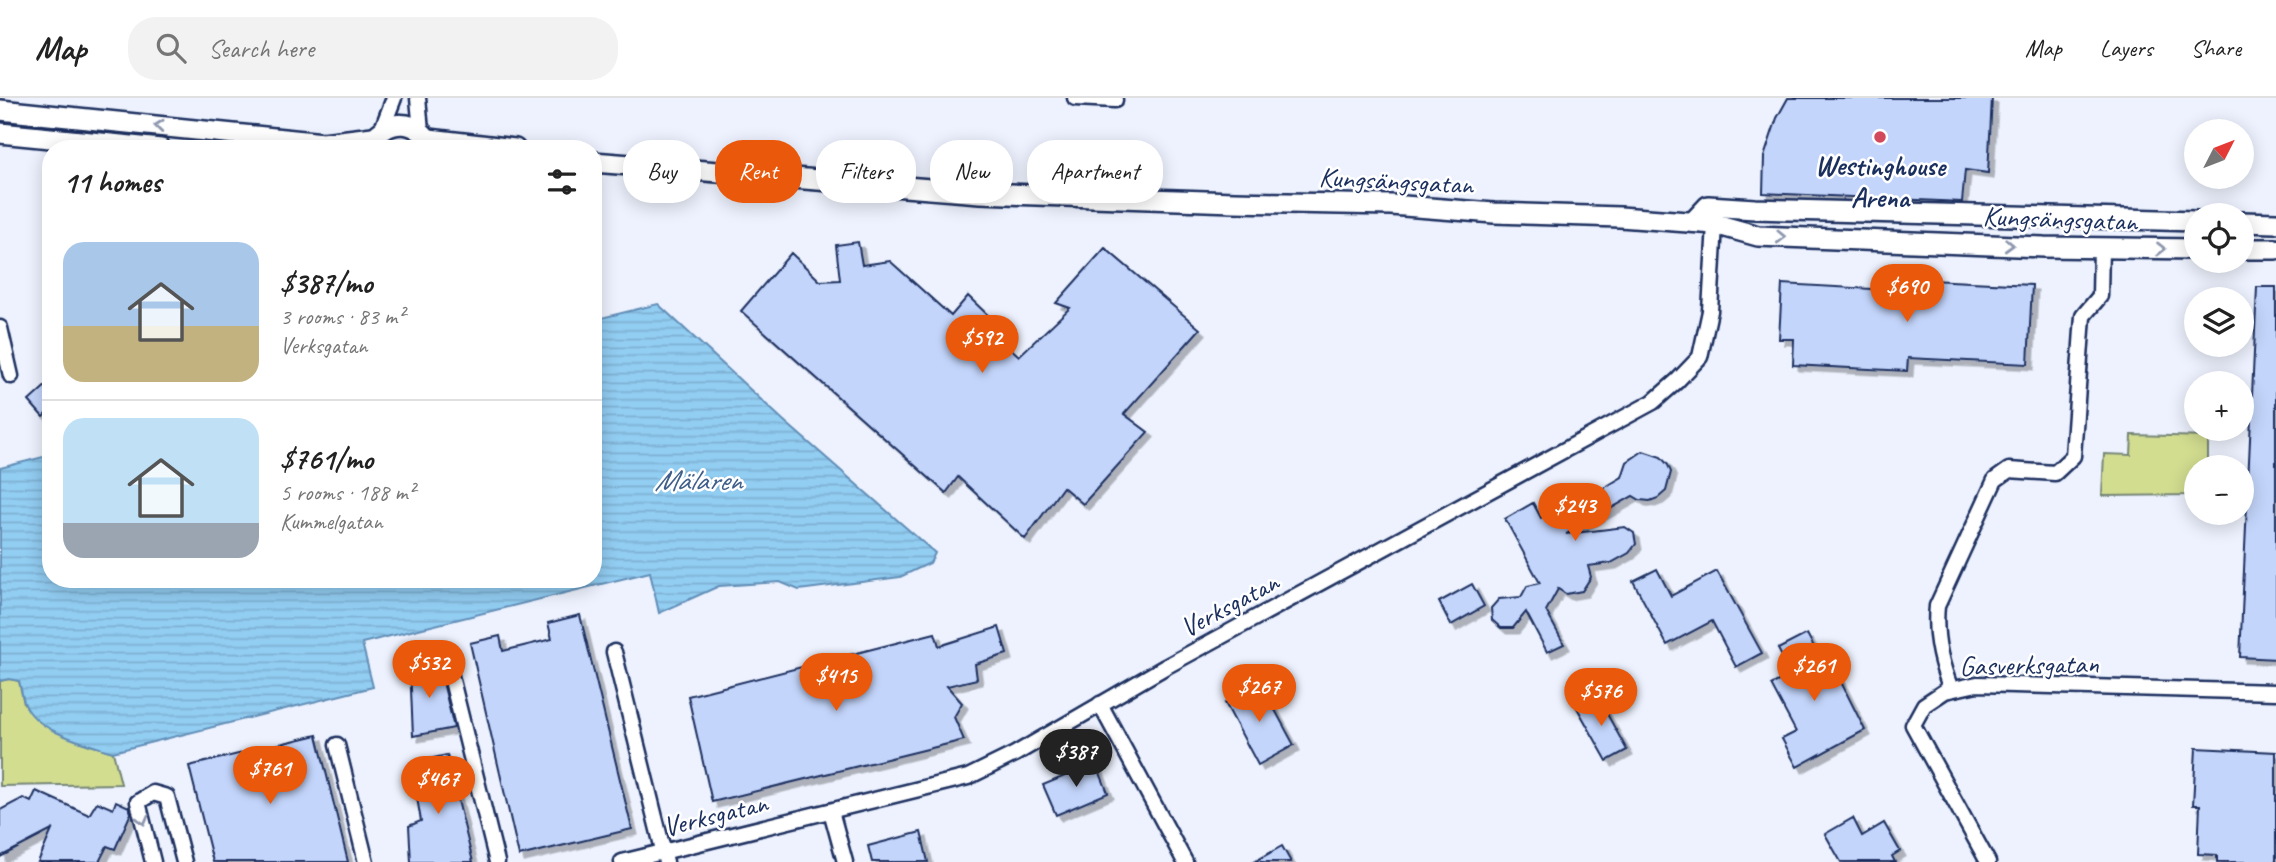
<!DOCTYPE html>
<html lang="en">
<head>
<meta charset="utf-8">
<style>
	body { margin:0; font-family:Caveat,sans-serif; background:#f2f2f2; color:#222; height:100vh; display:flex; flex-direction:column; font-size:26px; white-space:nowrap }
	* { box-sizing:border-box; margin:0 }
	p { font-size:23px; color:#767676 }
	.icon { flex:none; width:38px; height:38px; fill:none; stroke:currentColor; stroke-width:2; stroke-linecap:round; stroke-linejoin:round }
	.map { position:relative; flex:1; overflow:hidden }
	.side { position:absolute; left:42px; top:42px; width:560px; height:448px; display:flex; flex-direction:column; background:#fff; border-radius:28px; box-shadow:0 4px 18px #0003 }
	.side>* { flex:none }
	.hud { position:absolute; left:623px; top:42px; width:665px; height:63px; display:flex; gap:14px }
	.needle { width:46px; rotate:48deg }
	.buttons { position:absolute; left:2184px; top:21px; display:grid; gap:14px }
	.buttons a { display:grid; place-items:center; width:70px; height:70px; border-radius:50%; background:#fff; box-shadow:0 4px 18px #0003; font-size:35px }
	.price { position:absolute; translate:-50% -60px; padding:0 16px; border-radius:24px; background:#ea580c; color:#fff; font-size:23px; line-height:46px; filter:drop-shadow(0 2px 4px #0008) }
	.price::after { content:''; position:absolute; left:50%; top:42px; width:21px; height:16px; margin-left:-10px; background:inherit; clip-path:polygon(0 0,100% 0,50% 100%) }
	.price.on { background:#222; color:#fff }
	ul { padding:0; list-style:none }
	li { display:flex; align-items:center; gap:21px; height:175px; padding:0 21px }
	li+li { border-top:2px solid #e0e0e0 }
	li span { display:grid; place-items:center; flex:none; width:196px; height:140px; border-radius:21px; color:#555 }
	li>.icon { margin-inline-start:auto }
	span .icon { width:84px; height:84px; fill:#fffc; stroke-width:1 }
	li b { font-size:30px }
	h2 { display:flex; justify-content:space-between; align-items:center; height:84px; padding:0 21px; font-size:30px }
	.tag { padding:0 24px; border-radius:28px; background:#fff; box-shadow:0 4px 18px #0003; font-size:24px; line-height:63px }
	.tag.on { background:#ea580c; color:#fff }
	header { display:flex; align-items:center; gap:42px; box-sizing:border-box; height:98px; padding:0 35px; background:#fff; border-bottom:2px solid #e0e0e0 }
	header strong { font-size:33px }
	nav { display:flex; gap:38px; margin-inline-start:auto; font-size:24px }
	.search { width:490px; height:63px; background:#f2f2f2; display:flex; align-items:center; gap:18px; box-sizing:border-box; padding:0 24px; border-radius:28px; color:#767676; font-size:26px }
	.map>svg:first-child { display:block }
	.green { fill:#d2dd90; stroke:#768677; stroke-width:2 }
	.water { fill:url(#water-rules); stroke:#628eb7; stroke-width:2 }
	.building { fill:#c3d5fb; stroke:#1b2f5e; stroke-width:2; filter:url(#shadow) }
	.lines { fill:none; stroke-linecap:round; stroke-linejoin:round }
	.street-casing { stroke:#1b2f5e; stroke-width:19 }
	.secondary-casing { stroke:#1b2f5e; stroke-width:24 }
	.street { stroke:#fff; stroke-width:14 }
	.secondary { stroke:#fff; stroke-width:19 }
	.oneway { stroke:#8d97ae }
	.poi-dot { fill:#d1495b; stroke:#fff; stroke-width:2.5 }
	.labels { text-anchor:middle; stroke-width:5; stroke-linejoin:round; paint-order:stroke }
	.poi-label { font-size:28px; font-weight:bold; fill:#1b2f5e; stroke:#fff }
	.street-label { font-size:28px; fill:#1b2f5e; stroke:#fff }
	.water-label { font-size:30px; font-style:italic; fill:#3f5e8a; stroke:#fff }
</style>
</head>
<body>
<header>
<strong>Map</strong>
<div class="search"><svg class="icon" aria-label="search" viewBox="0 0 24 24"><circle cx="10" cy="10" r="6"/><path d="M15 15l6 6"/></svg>Search here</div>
<nav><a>Map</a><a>Layers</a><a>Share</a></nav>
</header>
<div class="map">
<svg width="2276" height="764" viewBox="0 0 2276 764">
	<defs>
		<pattern id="water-rules" width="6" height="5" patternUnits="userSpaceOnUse" patternTransform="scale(1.75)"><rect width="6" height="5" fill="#92cdf2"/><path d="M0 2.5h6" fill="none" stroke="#7db0d2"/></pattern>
		<filter id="shadow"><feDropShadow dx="5.5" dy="5.5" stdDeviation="0" flood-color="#0004"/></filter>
	</defs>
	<rect width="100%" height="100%" fill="#edf2fe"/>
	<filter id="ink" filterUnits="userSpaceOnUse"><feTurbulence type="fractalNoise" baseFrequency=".0143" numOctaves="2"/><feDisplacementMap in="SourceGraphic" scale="14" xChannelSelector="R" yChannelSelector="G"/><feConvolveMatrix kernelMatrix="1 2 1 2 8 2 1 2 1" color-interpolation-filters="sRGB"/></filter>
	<g filter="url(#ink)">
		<g class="green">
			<path d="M2132 337 2208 339V369H2196V397L2102 398 2104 356 2131 357Z"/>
			<path d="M9 581 19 583 24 606 81 644 113 654 121 686 0 688V583Z"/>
		</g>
		<path class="water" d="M658 206 783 322 935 455 930 465 900 479 799 492 780 484 719 488 659 515 650 474 362 545 373 589 113 654C85 645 35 634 24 604 22 597 21 590 19 583L9 581 0 583V370L51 357V481H593V222Z"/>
		<g class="building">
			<path d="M1788 0H1992L1988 75 1965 72 1962 104 1763 95 1764 59 1777 20Z"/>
			<path d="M858 144 862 167 890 163 951 218 968 198 995 224 988 230 1019 258 1070 210 1056 205 1105 150 1200 231 1124 316 1148 334 1083 406 1063 389 1025 441 958 379 946 395 741 213 791 155 820 183 840 182 836 147Z"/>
			<path d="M1909 181 2032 187 2028 266 1908 260 1907 273 1793 267 1794 241H1779L1782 186 1908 193Z"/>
			<path d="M2257 189H2276V561L2240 559Z"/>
			<path d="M51 283V311L43 319 29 303Z"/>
			<path d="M1643 353 1661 359 1668 367 1671 374 1666 393 1658 400 1650 403 1640 402 1633 398 1566 436 1625 429 1634 435 1636 446 1629 455 1611 465 1588 468 1591 479 1582 493 1566 496 1558 491 1546 513 1564 546 1547 554 1526 514 1513 530H1501L1492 522 1491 510 1499 501 1521 499 1527 488 1540 485 1505 421 1533 405 1541 420 1563 408 1568 396 1585 385 1602 391 1622 379 1627 364Z"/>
			<path d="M1657 471 1671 498 1717 473 1762 555 1736 569 1712 523 1667 547 1633 483Z"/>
			<path d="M1472 486 1484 508 1451 527 1439 504Z"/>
			<path d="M580 517 632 731 519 758 470 545 500 538 503 553 552 541 548 525Z"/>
			<path d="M999 529 1007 556 975 566 977 581 947 588 962 605 954 619 964 642 712 704 688 598 935 535 939 548Z"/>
			<path d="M1807 536 1826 571 1833 568 1865 632 1797 669 1782 641 1796 634 1771 587 1791 576 1778 551Z"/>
			<path d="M438 563 454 630 413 638 410 568Z"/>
			<path d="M1261 586 1294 647 1258 667 1225 605Z"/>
			<path d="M1596 596 1627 652 1607 663 1576 608Z"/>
			<path d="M317 637 348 764H213L189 668Z"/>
			<path d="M2196 650 2276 654V764H2217V757L2198 756 2200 707H2193Z"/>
			<path d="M447 657 473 764H411L409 728 421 723 411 665Z"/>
			<path d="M1096 665 1108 695 1056 717 1043 687Z"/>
			<path d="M36 693 89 717 97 704 113 711 116 703 129 709 131 715 115 751 107 748 99 764H38L52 732 0 759V712L23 700 31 704Z"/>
			<path d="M1853 720 1862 738 1884 725 1900 753 1892 758 1895 764H1841L1825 736Z"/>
			<path d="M921 734 928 764H872L868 748Z"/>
			<path d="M1282 748 1291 764H1254Z"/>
		</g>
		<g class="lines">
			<g class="street-casing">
				<g id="street">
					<path d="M418 0 421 33"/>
					<path d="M1075 0 1115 2"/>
					<path d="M382 31 394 0"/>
					<path d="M0 230 11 278"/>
					<path d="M614 554 666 764"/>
					<path d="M447 562 497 764"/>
					<path d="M1951 591C1940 564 1934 537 1937 508L1995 382 2009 372 2055 375 2073 358 2083 218 2100 198 2101 149"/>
					<path d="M1100 606 1185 764"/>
					<path d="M337 647 366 764"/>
					<path d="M831 713 845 764"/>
					<path d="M153 764 138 704 153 695 167 699 184 764"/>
					<path d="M622 764 968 679 1015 656 1165 569 1653 304 1677 283 1700 259 1710 213 1715 126"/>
					<path d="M1988 764 1913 627 1924 607 1945 593 1977 586 2276 594"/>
				</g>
			</g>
			<g class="secondary-casing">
				<g id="secondary">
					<path d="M0 12 323 45 373 39"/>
					<path d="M0 35 161 51"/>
					<path d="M429 41 515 51"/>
					<path d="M368 49C385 19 419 18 433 51"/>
					<path d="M593 64 980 95 1234 104 1391 107 1494 115 1620 119 1715 126 1758 138 2044 149 2196 151"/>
					<path d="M1693 124 1708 108 1755 111 2196 123"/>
					<path d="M2242 124 2276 125"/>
					<path d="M2242 151H2276"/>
				</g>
			</g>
			<use href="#street" class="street"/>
			<use href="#secondary" class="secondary"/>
		</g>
		<defs><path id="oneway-chevron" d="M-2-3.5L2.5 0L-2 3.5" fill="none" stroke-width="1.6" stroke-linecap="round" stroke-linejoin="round" transform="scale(1.75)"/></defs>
		<g class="oneway">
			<use href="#oneway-chevron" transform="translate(159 28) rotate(-174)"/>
			<use href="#oneway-chevron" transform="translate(1781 139) rotate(2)"/>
			<use href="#oneway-chevron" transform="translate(2009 147) rotate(2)"/>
			<use href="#oneway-chevron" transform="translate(2161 151)"/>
			<use href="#oneway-chevron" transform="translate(143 722) rotate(76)"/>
		</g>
	</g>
	<circle class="poi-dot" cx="1880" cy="39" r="7"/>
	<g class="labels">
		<g class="poi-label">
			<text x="1880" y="77">Westinghouse<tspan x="1880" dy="32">Arena</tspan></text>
		</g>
		<g class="street-label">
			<text transform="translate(1396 82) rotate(3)" y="10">Kungsängsgatan</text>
			<text transform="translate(2060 120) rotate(2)" y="10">Kungsängsgatan</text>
			<text transform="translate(1229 506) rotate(-28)" y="10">Verksgatan</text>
			<text transform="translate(2029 566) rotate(-1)" y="10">Gasverksgatan</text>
			<text transform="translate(715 716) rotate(-14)" y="10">Verksgatan</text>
		</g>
		<g class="water-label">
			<text x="698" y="392">Mälaren</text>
		</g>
	</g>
</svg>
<div class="buttons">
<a><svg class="needle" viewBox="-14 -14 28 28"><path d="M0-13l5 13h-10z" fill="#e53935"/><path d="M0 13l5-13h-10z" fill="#767676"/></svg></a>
<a><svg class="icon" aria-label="locate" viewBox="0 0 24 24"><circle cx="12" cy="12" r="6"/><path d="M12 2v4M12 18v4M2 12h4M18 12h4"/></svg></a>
<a><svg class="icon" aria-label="layers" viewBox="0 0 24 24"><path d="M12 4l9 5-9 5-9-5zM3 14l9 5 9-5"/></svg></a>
<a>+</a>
<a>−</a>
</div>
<b class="price" style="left:1907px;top:226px">$690</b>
<b class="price" style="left:982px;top:277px">$592</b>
<b class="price" style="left:1575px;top:445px">$243</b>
<b class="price" style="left:429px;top:602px">$532</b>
<b class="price" style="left:1814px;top:605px">$261</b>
<b class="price" style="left:836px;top:615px">$415</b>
<b class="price" style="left:1259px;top:626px">$267</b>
<b class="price" style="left:1601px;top:630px">$576</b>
<b class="price on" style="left:1076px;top:691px">$387</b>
<b class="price" style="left:270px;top:708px">$761</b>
<b class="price" style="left:438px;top:718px">$467</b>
<div class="hud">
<a class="tag">Buy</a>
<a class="tag on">Rent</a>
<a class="tag">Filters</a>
<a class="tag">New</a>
<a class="tag">Apartment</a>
</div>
<section class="side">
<h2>11 homes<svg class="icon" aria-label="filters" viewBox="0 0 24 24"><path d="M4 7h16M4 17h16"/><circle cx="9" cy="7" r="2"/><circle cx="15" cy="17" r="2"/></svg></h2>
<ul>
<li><span style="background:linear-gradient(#a9c7e8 60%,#c2b280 0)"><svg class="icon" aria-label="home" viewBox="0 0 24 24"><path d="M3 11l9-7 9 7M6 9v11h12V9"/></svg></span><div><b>$387/mo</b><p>3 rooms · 83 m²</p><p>Verksgatan</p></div></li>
<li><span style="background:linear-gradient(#bfe0f5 75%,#9aa5b1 0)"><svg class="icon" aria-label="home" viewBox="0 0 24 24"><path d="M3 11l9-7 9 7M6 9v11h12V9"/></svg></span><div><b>$761/mo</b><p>5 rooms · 188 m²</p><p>Kummelgatan</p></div></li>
</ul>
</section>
</div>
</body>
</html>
